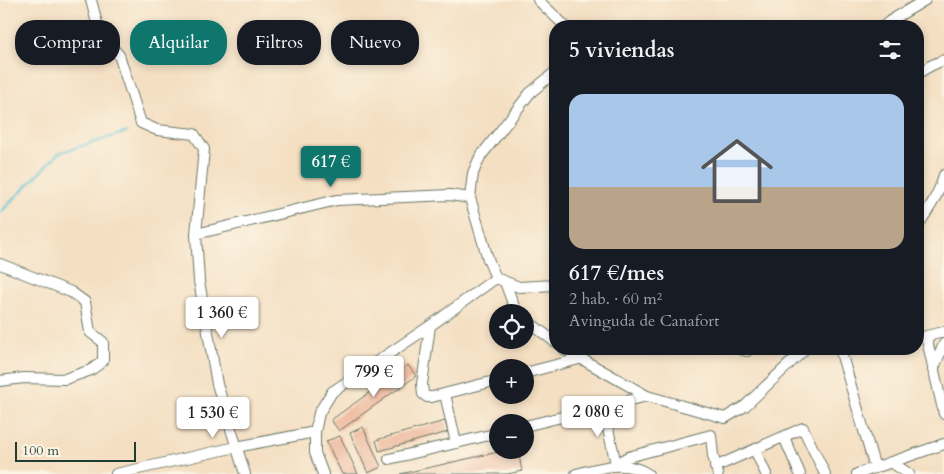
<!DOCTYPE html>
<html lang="es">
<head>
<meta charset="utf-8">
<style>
	body { margin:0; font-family:Cardo,serif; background:#20242c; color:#f1f3f6; height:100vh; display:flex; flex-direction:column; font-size:19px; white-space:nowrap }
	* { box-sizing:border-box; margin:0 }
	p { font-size:16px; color:#9ea1a6 }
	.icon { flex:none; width:28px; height:28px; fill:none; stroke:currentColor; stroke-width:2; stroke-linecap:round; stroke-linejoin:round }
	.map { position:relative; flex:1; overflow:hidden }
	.panel { position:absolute; left:549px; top:20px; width:375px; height:335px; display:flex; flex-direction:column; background:#171b24; border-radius:20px; box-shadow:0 2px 8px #0003 }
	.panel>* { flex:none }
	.guide { position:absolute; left:15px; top:20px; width:459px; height:45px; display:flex; gap:10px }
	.buttons { position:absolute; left:489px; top:304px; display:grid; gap:10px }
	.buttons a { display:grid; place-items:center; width:45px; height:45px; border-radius:50%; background:#171b24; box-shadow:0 2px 8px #0003; font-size:25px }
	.scale { position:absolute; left:15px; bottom:12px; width:121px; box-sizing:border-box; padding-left:5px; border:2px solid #1f3d34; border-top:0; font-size:14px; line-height:18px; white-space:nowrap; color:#1f3d34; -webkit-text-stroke:4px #fcf5e5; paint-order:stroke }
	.price { position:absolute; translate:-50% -42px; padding:0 11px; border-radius:5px; background:#fff; color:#222; font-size:16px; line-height:32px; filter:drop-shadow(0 1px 2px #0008) }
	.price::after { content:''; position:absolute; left:50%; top:30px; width:15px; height:11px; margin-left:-8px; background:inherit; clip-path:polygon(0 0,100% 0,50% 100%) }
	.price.on { background:#0f766e; color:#fff }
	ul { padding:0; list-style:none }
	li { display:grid; align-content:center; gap:10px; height:265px; padding:0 20px }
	li span { display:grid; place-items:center; height:155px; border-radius:15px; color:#555 }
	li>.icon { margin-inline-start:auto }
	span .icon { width:90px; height:90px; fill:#fffc; stroke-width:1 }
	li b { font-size:21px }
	h2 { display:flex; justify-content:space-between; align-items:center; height:60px; padding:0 20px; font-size:21px }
	.pill { padding:0 18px; border-radius:20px; background:#171b24; box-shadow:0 2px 8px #0003; font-size:18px; line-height:45px }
	.pill.on { background:#0f766e; color:#fff }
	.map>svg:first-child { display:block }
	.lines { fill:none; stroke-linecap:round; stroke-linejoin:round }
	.stream { stroke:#57c0d3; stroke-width:2.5 }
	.building { fill:#ecb397 }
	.minor-casing { stroke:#6a7666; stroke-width:12 }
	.minor { stroke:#fff; stroke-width:10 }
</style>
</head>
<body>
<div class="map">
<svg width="944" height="474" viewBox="0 0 944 474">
	<rect width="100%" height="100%" fill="#fcf5e5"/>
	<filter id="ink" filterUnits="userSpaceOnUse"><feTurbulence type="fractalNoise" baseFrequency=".02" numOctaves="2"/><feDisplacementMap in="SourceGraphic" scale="10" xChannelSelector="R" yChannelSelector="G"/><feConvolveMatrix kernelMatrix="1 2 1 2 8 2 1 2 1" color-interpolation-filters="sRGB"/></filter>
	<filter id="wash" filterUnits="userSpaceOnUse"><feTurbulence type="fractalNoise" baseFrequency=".0096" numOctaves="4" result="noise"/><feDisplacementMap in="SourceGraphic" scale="20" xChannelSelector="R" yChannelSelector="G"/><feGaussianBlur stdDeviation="1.12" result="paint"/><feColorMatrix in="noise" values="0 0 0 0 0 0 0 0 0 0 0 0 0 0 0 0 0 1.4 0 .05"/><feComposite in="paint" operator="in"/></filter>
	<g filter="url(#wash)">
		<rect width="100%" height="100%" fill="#f4dfc2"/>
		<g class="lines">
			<path class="stream" d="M0 213 59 153 127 132"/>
		</g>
		<g id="blocks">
			<g class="building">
				<path d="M408 365 416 376 339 431 331 420Z"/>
				<path d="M445 421 448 432 379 451 376 440Z"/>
				<path d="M363 427 381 467 368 473 350 433Z"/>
				<path d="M340 436 358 474H342L326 441Z"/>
				<path d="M507 450H518L522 471 507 474H400Z"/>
			</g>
		</g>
	</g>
	<g filter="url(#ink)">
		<use href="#blocks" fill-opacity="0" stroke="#6a7666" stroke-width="1"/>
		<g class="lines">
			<g class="minor-casing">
				<g id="minor">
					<path d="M91 0 100 35 119 55 141 123 157 130 194 134 204 149 196 234 199 281 217 384 245 474"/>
					<path d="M538 0 565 26"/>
					<path d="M884 26 890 21 925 0"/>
					<path d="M918 73 932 65 944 60"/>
					<path d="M918 225C929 209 939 194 944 175"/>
					<path d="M196 234 337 200 450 195 470 198"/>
					<path d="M0 264 71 292 85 302 90 332 103 342V361L91 370 65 379 24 378 0 381"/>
					<path d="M496 278 488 259 470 198 473 173 480 157 530 93 555 72"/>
					<path d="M496 278 519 287 555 285"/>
					<path d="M505 282 516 312"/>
					<path d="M525 319 555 342"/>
					<path d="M430 326 422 384 423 394 427 397H432L498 380"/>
					<path d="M944 332 926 336 944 414"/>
					<path d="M564 349 647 396 725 418 745 406 805 349"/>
					<path d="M740 349 747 351"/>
					<path d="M840 349 875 468"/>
					<path d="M933 370 944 344"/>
					<path d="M525 373 579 359"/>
					<path d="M445 394 456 443"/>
					<path d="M603 407 616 464 628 457 711 435 713 456 718 474"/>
					<path d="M525 426 647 396"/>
					<path d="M784 437 800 474"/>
					<path d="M755 450 766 474"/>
					<path d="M389 459 498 433"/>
					<path d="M891 462 909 474"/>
					<path d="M715 467 803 428 825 474"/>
					<path d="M116 474 236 447 315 432"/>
					<path d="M323 474 315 453V432L319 413 332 392 430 326 496 278"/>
					<path d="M576 474C601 468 624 459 648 474"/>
					<path d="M857 474 944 444"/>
				</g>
			</g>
			<use href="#minor" class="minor"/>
		</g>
	</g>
</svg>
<div class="buttons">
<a><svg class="icon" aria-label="locate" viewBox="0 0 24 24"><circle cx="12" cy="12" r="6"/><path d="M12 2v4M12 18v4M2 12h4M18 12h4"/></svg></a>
<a>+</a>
<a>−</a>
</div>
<div class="scale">100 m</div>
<b class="price on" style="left:331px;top:188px">617 €</b>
<b class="price" style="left:222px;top:339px">1 360 €</b>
<b class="price" style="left:374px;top:398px">799 €</b>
<b class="price" style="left:598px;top:438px">2 080 €</b>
<b class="price" style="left:213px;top:439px">1 530 €</b>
<div class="guide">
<a class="pill">Comprar</a>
<a class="pill on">Alquilar</a>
<a class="pill">Filtros</a>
<a class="pill">Nuevo</a>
</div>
<section class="panel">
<h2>5 viviendas<svg class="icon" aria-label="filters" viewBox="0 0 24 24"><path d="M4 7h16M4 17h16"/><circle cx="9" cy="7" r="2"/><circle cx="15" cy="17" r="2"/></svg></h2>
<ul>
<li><span style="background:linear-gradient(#a9c7e8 60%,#b9a48a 0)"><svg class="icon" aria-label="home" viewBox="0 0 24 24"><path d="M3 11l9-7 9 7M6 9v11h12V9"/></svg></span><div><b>617 €/mes</b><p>2 hab. · 60 m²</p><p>Avinguda de Canafort</p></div></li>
</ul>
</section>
</div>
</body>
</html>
